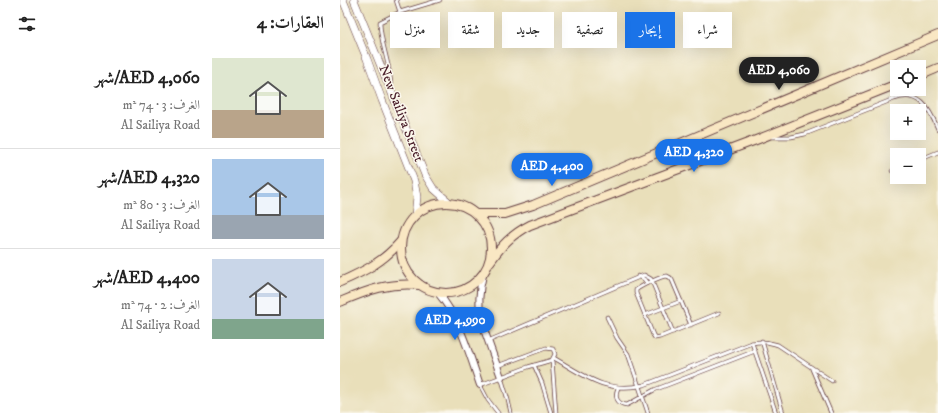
<!DOCTYPE html>
<html lang="ar">
<head>
<meta charset="utf-8">
<style>
	body { margin:0; font-family:"IM FELL DW Pica",Amiri,serif; background:#f2f2f2; color:#222; direction:rtl; height:100vh; display:flex; flex-direction:column; font-size:15px; white-space:nowrap }
	* { box-sizing:border-box; margin:0 }
	p { font-size:13px; color:#767676 }
	.icon { flex:none; width:22px; height:22px; fill:none; stroke:currentColor; stroke-width:2; stroke-linecap:round; stroke-linejoin:round }
	.map { position:relative; flex:1; overflow:hidden; direction:ltr }
	.side { display:flex; flex-direction:column; background:#fff; width:340px }
	.side>* { flex:none }
	.guide { position:absolute; left:12px; top:12px; width:380px; height:36px; direction:rtl; display:flex; gap:8px }
	.fabs { position:absolute; left:550px; top:60px; display:grid; gap:8px }
	.fabs a { display:grid; place-items:center; width:36px; height:36px; border-radius:0px; background:#fff; box-shadow:0 4px 16px #0002; font-size:20px }
	.price { position:absolute; translate:-50% -34px; padding:0 9px; border-radius:14px; background:#1a73e8; color:#fff; font-size:13px; line-height:26px; filter:drop-shadow(0 1px 2px #0008) }
	.price::after { content:''; position:absolute; left:50%; top:24px; width:12px; height:9px; margin-left:-6px; background:inherit; clip-path:polygon(0 0,100% 0,50% 100%) }
	.price.on { background:#222; color:#fff }
	ul { padding:0; list-style:none }
	li { display:flex; align-items:center; gap:12px; height:100px; padding:0 16px }
	li+li { border-top:1px solid #e0e0e0 }
	li span { display:grid; place-items:center; flex:none; width:112px; height:80px; border-radius:0px; color:#555 }
	li>.icon { margin-inline-start:auto }
	span .icon { width:48px; height:48px; fill:#fffc; stroke-width:1 }
	li b { font-size:17px }
	h2 { display:flex; justify-content:space-between; align-items:center; height:48px; padding:0 16px; font-size:17px }
	.pill { padding:0 14px; border-radius:0px; background:#fff; box-shadow:0 4px 16px #0002; font-size:14px; line-height:36px }
	.pill.on { background:#1a73e8; color:#fff }
	main { display:flex; flex:1; min-height:0 }
	.map>svg:first-child { display:block }
	.lines { fill:none; stroke-linecap:round; stroke-linejoin:round }
	.service-casing { stroke:#623c40; stroke-width:4.5 }
	.minor-casing { stroke:#623c40; stroke-width:8 }
	.tertiary-casing { stroke:#623c40; stroke-width:8 }
	.secondary-casing { stroke:#623c40; stroke-width:10 }
	.service { stroke:#fff; stroke-width:3 }
	.minor { stroke:#fff; stroke-width:6 }
	.tertiary { stroke:#fff; stroke-width:7 }
	.secondary { stroke:#f9e7c3; stroke-width:8 }
	.labels { text-anchor:middle; stroke-width:3; stroke-linejoin:round; paint-order:stroke }
	.street-label { font-size:14px; fill:#4a1f2b; stroke:#fbf7ec }
</style>
</head>
<body>
<main>
<div class="map">
<svg width="598" height="413" viewBox="0 0 598 413">
	<rect width="100%" height="100%" fill="#fbf7ec"/>
	<filter id="ink" filterUnits="userSpaceOnUse"><feTurbulence type="fractalNoise" baseFrequency=".025" numOctaves="2"/><feDisplacementMap in="SourceGraphic" scale="8" xChannelSelector="R" yChannelSelector="G"/><feConvolveMatrix kernelMatrix="1 2 1 2 8 2 1 2 1" color-interpolation-filters="sRGB"/></filter>
	<filter id="wash" filterUnits="userSpaceOnUse"><feTurbulence type="fractalNoise" baseFrequency=".012" numOctaves="4" result="noise"/><feDisplacementMap in="SourceGraphic" scale="16" xChannelSelector="R" yChannelSelector="G"/><feGaussianBlur stdDeviation="0.9" result="paint"/><feColorMatrix in="noise" values="0 0 0 0 0 0 0 0 0 0 0 0 0 0 0 0 0 1.4 0 .05"/><feComposite in="paint" operator="in"/></filter>
	<g filter="url(#wash)">
		<rect width="100%" height="100%" fill="#e9dfba"/>
	</g>
	<g filter="url(#ink)">
		<g class="lines">
			<g class="service-casing">
				<g id="service">
					<path d="M56 0 60 12"/>
					<path d="M51 87C51 64 40 44 40 22L60 12 100 0"/>
					<path d="M432 137H451L465 134 554 99C580 90 589 108 598 129"/>
					<path d="M579 160 598 152"/>
					<path d="M552 171 557 169"/>
					<path d="M298 276 304 279 307 283"/>
					<path d="M305 315 341 301"/>
					<path d="M267 317 277 338 288 354 308 413"/>
					<path d="M351 325 332 280C331 278 330 277 327 276 321 276 301 286 296 290V293L313 335 315 338 320 337 379 313"/>
					<path d="M148 341 304 275 311 279 333 332"/>
					<path d="M422 341 443 413"/>
					<path d="M412 343 436 413"/>
					<path d="M214 358C245 376 266 394 304 385L412 343C422 341 428 342 438 345L492 381"/>
					<path d="M212 360 216 413"/>
					<path d="M194 365 202 383 211 413"/>
					<path d="M157 366 206 348 213 349 215 354 212 360 188 367 140 385 148 400 158 413"/>
					<path d="M472 369 491 413"/>
					<path d="M161 377 168 400 171 413"/>
					<path d="M278 388C274 397 277 404 287 405L314 390 415 351"/>
				</g>
			</g>
			<g class="minor-casing">
				<g id="minor">
					<path d="M143 275C139 290 138 305 141 321L161 377"/>
					<path d="M98 293C120 319 129 353 140 385"/>
				</g>
			</g>
			<g class="tertiary-casing">
				<g id="tertiary">
					<path d="M3 0 27 59 42 100 74 181 77 197 75 215"/>
					<path d="M14 0 85 175 93 188 110 203"/>
				</g>
			</g>
			<g class="secondary-casing">
				<g id="secondary">
					<path d="M579 76 598 68"/>
					<circle cx="106" cy="248" r="45"/>
					<path d="M136 214H165L193 205 598 35"/>
					<path d="M150 262C161 246 172 234 190 225L416 140 557 84"/>
					<path d="M0 282C25 271 43 262 61 241"/>
					<path d="M0 302C28 290 49 282 80 285"/>
				</g>
			</g>
			<use href="#service" class="service"/>
			<use href="#minor" class="minor"/>
			<use href="#tertiary" class="tertiary"/>
			<use href="#secondary" class="secondary"/>
		</g>
	</g>
	<g class="labels">
		<g class="street-label">
			<text transform="translate(62 113) rotate(69)" y="5">New Sailiya Street</text>
		</g>
	</g>
</svg>
<div class="fabs">
<a><svg class="icon" aria-label="locate" viewBox="0 0 24 24"><circle cx="12" cy="12" r="6"/><path d="M12 2v4M12 18v4M2 12h4M18 12h4"/></svg></a>
<a>+</a>
<a>−</a>
</div>
<b class="price on" style="left:439px;top:91px">AED 4,060</b>
<b class="price" style="left:354px;top:173px">AED 4,320</b>
<b class="price" style="left:212px;top:187px">AED 4,400</b>
<b class="price" style="left:115px;top:341px">AED 4,990</b>
<div class="guide">
<a class="pill">شراء</a>
<a class="pill on">إيجار</a>
<a class="pill">تصفية</a>
<a class="pill">جديد</a>
<a class="pill">شقة</a>
<a class="pill">منزل</a>
</div>
</div>
<section class="side">
<h2>العقارات: 4<svg class="icon" aria-label="filters" viewBox="0 0 24 24"><path d="M4 7h16M4 17h16"/><circle cx="9" cy="7" r="2"/><circle cx="15" cy="17" r="2"/></svg></h2>
<ul>
<li><span style="background:linear-gradient(#dfe7d0 65%,#b9a48a 0)"><svg class="icon" aria-label="home" viewBox="0 0 24 24"><path d="M3 11l9-7 9 7M6 9v11h12V9"/></svg></span><div><b>AED 4,060/شهر</b><p>الغرف: 3 · 74 m²</p><p>Al Sailiya Road</p></div></li>
<li><span style="background:linear-gradient(#a9c7e8 70%,#9aa5b1 0)"><svg class="icon" aria-label="home" viewBox="0 0 24 24"><path d="M3 11l9-7 9 7M6 9v11h12V9"/></svg></span><div><b>AED 4,320/شهر</b><p>الغرف: 3 · 80 m²</p><p>Al Sailiya Road</p></div></li>
<li><span style="background:linear-gradient(#c9d6e8 75%,#7fa58c 0)"><svg class="icon" aria-label="home" viewBox="0 0 24 24"><path d="M3 11l9-7 9 7M6 9v11h12V9"/></svg></span><div><b>AED 4,400/شهر</b><p>الغرف: 2 · 74 m²</p><p>Al Sailiya Road</p></div></li>
</ul>
</section>
</main>
</body>
</html>
